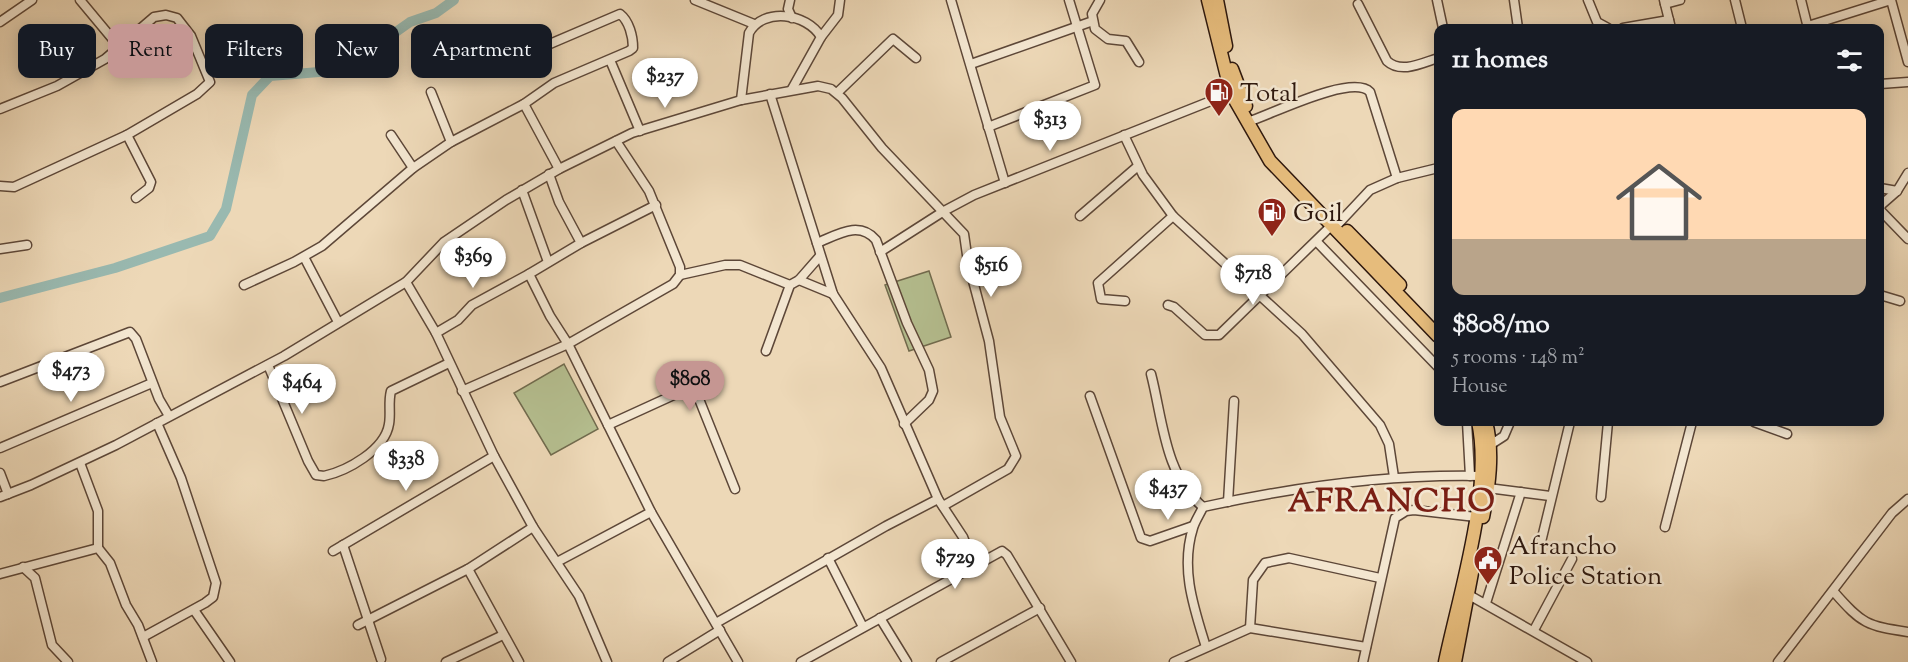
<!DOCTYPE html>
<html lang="en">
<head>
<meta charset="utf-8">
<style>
	body { margin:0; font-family:"Sorts Mill Goudy",serif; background:#242831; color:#f1f3f6; height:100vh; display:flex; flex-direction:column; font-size:22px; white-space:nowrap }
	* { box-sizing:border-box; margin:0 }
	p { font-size:20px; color:#9ea1a6 }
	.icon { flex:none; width:33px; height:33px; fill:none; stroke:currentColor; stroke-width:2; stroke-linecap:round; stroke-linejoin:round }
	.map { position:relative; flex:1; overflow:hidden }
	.sheet { position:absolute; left:1434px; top:24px; width:450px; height:402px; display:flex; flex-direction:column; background:#171b24; border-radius:12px; box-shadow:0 3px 15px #0003 }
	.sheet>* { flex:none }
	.top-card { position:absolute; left:18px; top:24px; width:570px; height:54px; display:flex; gap:12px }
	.price { position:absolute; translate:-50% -51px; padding:0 14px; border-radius:21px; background:#fff; color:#222; font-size:20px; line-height:39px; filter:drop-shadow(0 2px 3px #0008) }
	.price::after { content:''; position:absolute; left:50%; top:36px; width:18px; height:14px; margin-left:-9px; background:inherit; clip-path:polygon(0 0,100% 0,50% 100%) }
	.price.current { background:#c59692; color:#111 }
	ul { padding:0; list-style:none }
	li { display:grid; align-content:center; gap:12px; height:318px; padding:0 18px }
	li span { display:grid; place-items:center; height:186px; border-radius:12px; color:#555 }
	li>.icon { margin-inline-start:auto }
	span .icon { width:108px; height:108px; fill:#fffc; stroke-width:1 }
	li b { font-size:26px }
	h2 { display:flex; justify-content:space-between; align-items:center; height:72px; padding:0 18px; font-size:26px }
	.chip { padding:0 21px; border-radius:12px; background:#171b24; box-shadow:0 3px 15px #0003; font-size:21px; line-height:54px }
	.chip.current { background:#c59692; color:#111 }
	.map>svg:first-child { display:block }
	.green { fill:#b5bf90; stroke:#716b4e; stroke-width:1.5 }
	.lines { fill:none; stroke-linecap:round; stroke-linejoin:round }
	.river { stroke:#99b9b0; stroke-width:10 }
	.minor-casing { stroke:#5d4738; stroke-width:11 }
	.highway-casing { stroke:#2d170d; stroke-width:15 }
	.minor { stroke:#f3e6d0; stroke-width:8 }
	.highway { stroke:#e6bc7c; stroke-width:12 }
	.labels { text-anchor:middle; stroke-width:5; stroke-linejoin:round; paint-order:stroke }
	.poi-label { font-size:26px; fill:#2d170d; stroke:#f3e6d0; text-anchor:start }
	.district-label { font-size:32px; font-weight:bold; letter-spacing:1.5px; fill:#7a1f14; stroke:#f3e6d0 }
</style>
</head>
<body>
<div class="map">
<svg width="1908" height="662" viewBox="0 0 1908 662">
	<rect width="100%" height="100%" fill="#edd8b7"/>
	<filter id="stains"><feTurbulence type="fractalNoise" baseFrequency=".00333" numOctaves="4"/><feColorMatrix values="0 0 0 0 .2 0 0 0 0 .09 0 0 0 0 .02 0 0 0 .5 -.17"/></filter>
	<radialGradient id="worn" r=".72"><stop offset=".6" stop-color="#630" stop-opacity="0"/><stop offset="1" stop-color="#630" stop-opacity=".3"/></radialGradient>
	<g class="green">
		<path d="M929 271 951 337 909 351 885 285Z"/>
		<path d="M564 364 598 429 551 455 514 393Z"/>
	</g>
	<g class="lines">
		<path class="river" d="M0 298 115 268 210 236 226 209 252 95 270 76 356 69 374 61 386 39 410 22 436 13 454 0"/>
		<g class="minor-casing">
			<g id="minor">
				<path d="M80 0 120 48"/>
				<path d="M695 0 754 24"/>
				<path d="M790 0 788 9 792 18"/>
				<path d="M951 0 1005 183"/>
				<path d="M1100 0 1092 14 1095 29 1108 39 1126 41 1139 62"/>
				<path d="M1437 0 1443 28"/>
				<path d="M1514 0 1518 28"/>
				<path d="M1588 0 1597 22 1608 28"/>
				<path d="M1664 0 1671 28"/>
				<path d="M1735 0 1742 28"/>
				<path d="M1801 0 1808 28"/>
				<path d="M1358 4 1387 61C1401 74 1422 63 1438 58"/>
				<path d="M1665 4 1680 0"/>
				<path d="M0 22 32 0"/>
				<path d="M1808 26 1891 0 1908 62"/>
				<path d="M1623 28 1669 20"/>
				<path d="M821 37 838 15 840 0"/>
				<path d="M610 60 640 131"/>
				<path d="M971 64 1093 21"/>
				<path d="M1880 84 1908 82"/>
				<path d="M431 92 451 142"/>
				<path d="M837 93 893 39 916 58"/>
				<path d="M770 94 833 294 881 368 938 499 963 537 974 565"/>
				<path d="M741 100 749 33C763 7 807 13 821 37L792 89"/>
				<path d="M524 104 559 169"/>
				<path d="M0 109 57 86 105 59 154 17 166 15 177 18 191 36 210 82 197 94 127 135 14 187 0 186"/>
				<path d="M1253 120C1276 112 1353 74 1370 92L1397 178"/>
				<path d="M988 127 1095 85 1069 0"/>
				<path d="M127 135 151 182 149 188 136 198"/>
				<path d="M391 135 413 168"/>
				<path d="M1124 135 1143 175 1173 216 1302 334 1380 425 1389 444 1394 477"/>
				<path d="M1908 173 1897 191 1881 205 1880 210 1908 239"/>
				<path d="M549 174 559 202 581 243"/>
				<path d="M1880 188 1897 191"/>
				<path d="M522 190 548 262"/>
				<path d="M656 205 581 243 529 274 550 316 568 344 651 512 738 662"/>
				<path d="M1080 216 1138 166"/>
				<path d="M1339 223 1370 190 1397 178 1438 168"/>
				<path d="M1317 242 1438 367"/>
				<path d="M817 243C837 235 859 220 876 240L907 323 929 370 933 391 929 400 904 424"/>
				<path d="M0 249 27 245"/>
				<path d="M880 252 944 211 974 195 1236 91"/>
				<path d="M304 257 338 322"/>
				<path d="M680 275 725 265H740L790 285"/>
				<path d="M799 280 833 294"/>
				<path d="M406 282 436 333 494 456 533 527 579 596 607 662"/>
				<path d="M244 285 294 262 322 246 413 168 451 142 524 104 554 83 629 51 633 48C633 36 629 21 620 14L510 61"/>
				<path d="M1880 295 1900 301"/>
				<path d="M1125 301 1101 299 1098 283 1173 216"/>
				<path d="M1168 305 1174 307 1205 335H1219L1331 226"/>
				<path d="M436 333 458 320 472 305 529 274"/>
				<path d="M766 351 790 285 799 280 820 256"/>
				<path d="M268 365 308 461 316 475 324 476C347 471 385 450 389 424 391 413 388 402 391 391L449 363"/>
				<path d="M1151 374C1163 420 1164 474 1203 507 1294 487 1388 474 1481 476"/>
				<path d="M0 382 130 332 136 339 159 399 169 416"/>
				<path d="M462 391 568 344 673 284 680 275V267L649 191 616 141"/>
				<path d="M1090 396 1141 538 1150 541 1193 526"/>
				<path d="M1467 422 1470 476"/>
				<path d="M1754 422 1787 434"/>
				<path d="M608 425 689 388 699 399 735 489"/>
				<path d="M1490 445 1504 436 1510 422"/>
				<path d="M0 448 152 383"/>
				<path d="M80 463 98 511V548"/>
				<path d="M0 473 8 494"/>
				<path d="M1488 488 1550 496"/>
				<path d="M0 497 31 485 116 445 284 356 406 282 444 242 506 200 559 169 632 133 741 100 818 86 831 89 842 98 882 148 964 234 968 262 989 341 1000 417 1016 456 1008 469 943 506"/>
				<path d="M1601 497 1608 422"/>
				<path d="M1228 502 1234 401"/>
				<path d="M1203 507C1200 514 1195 521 1193 528 1180 569 1194 608 1206 647"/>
				<path d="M1665 527 1692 422"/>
				<path d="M1541 542 1570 422"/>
				<path d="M343 545 381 659"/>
				<path d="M333 551 494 456"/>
				<path d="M828 558 863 627"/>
				<path d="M557 562 651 512"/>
				<path d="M23 567 35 578 52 645 68 662"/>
				<path d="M468 569 519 662"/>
				<path d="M0 574 98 548 110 563 126 605 138 625 152 662"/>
				<path d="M1834 592C1862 624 1867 626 1908 632"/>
				<path d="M1469 595 1587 662"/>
				<path d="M1486 603 1521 492"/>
				<path d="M194 610 230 662"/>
				<path d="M880 618 907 662"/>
				<path d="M716 623 886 526 938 499"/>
				<path d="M358 625 468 569 533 527"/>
				<path d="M1250 628 1253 580 1265 563 1289 558 1380 578"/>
				<path d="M1534 630 1572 559"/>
				<path d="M143 637 205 603 213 597 216 583 181 478 157 423"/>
				<path d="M446 662 503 635"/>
				<path d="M668 662 720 630"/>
				<path d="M801 662 1002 551 1007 555 1071 662"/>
				<path d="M941 662 1040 608"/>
				<path d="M1174 662 1250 628 1366 647"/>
				<path d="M1363 662 1395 518 1406 511 1414 510 1476 517"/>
				<path d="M1778 662 1892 513 1908 499"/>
			</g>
		</g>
		<g class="highway-casing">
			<g id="highway">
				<path d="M1208 0 1231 93 1270 161 1438 336"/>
				<path d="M1217 0 1226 46"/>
				<path d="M1232 69 1246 106"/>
				<path d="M1347 231 1400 285"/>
				<path d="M1483 517C1489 487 1494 452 1486 422"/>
				<path d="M1445 662C1459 595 1493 488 1478 422"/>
				<path d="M1455 662 1475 557"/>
			</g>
		</g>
		<use href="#minor" class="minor"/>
		<use href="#highway" class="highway"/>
	</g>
	<defs>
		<g id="fuel-pin" transform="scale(1.5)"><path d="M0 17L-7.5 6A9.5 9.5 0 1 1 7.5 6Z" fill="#8f2418" stroke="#f3e6d0"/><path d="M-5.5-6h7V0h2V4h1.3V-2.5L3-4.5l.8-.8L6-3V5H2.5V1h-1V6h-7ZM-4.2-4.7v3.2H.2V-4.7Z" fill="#fff"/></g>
		<g id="civic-pin" transform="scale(1.5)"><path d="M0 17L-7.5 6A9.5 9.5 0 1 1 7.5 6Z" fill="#8f2418" stroke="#f3e6d0"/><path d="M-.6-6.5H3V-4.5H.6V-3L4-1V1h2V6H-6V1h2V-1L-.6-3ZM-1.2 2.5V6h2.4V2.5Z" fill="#fff"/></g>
	</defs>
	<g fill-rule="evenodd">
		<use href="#fuel-pin" x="1219" y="92"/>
		<use href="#fuel-pin" x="1272" y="212"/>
		<use href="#civic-pin" x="1488" y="560"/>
	</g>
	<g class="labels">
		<g class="poi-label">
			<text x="1240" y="101">Total</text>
			<text x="1293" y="221">Goil</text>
			<text x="1509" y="554">Afrancho<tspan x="1509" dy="30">Police Station</tspan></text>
		</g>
		<g class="district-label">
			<text x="1392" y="511">AFRANCHO</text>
		</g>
	</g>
	<rect width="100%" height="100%" filter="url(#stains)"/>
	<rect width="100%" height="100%" fill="url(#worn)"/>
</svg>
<b class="price" style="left:665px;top:109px">$237</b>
<b class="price" style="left:1050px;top:152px">$313</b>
<b class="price" style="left:473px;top:289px">$369</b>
<b class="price" style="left:991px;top:298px">$516</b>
<b class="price" style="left:1253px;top:306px">$718</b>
<b class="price" style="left:71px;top:403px">$473</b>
<b class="price current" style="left:690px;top:412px">$808</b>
<b class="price" style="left:302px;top:415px">$464</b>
<b class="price" style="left:406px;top:492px">$338</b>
<b class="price" style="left:1168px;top:521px">$437</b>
<b class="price" style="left:955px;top:590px">$729</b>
<div class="top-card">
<a class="chip">Buy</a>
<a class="chip current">Rent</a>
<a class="chip">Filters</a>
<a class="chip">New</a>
<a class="chip">Apartment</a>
</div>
<section class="sheet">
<h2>11 homes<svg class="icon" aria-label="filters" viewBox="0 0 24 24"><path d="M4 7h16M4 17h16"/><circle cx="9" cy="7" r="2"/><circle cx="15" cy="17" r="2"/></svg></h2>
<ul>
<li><span style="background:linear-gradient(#ffd9b3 70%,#b9a48a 0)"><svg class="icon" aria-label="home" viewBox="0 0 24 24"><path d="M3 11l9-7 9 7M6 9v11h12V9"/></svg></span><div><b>$808/mo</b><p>5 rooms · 148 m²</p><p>House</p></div></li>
</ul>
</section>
</div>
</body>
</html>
